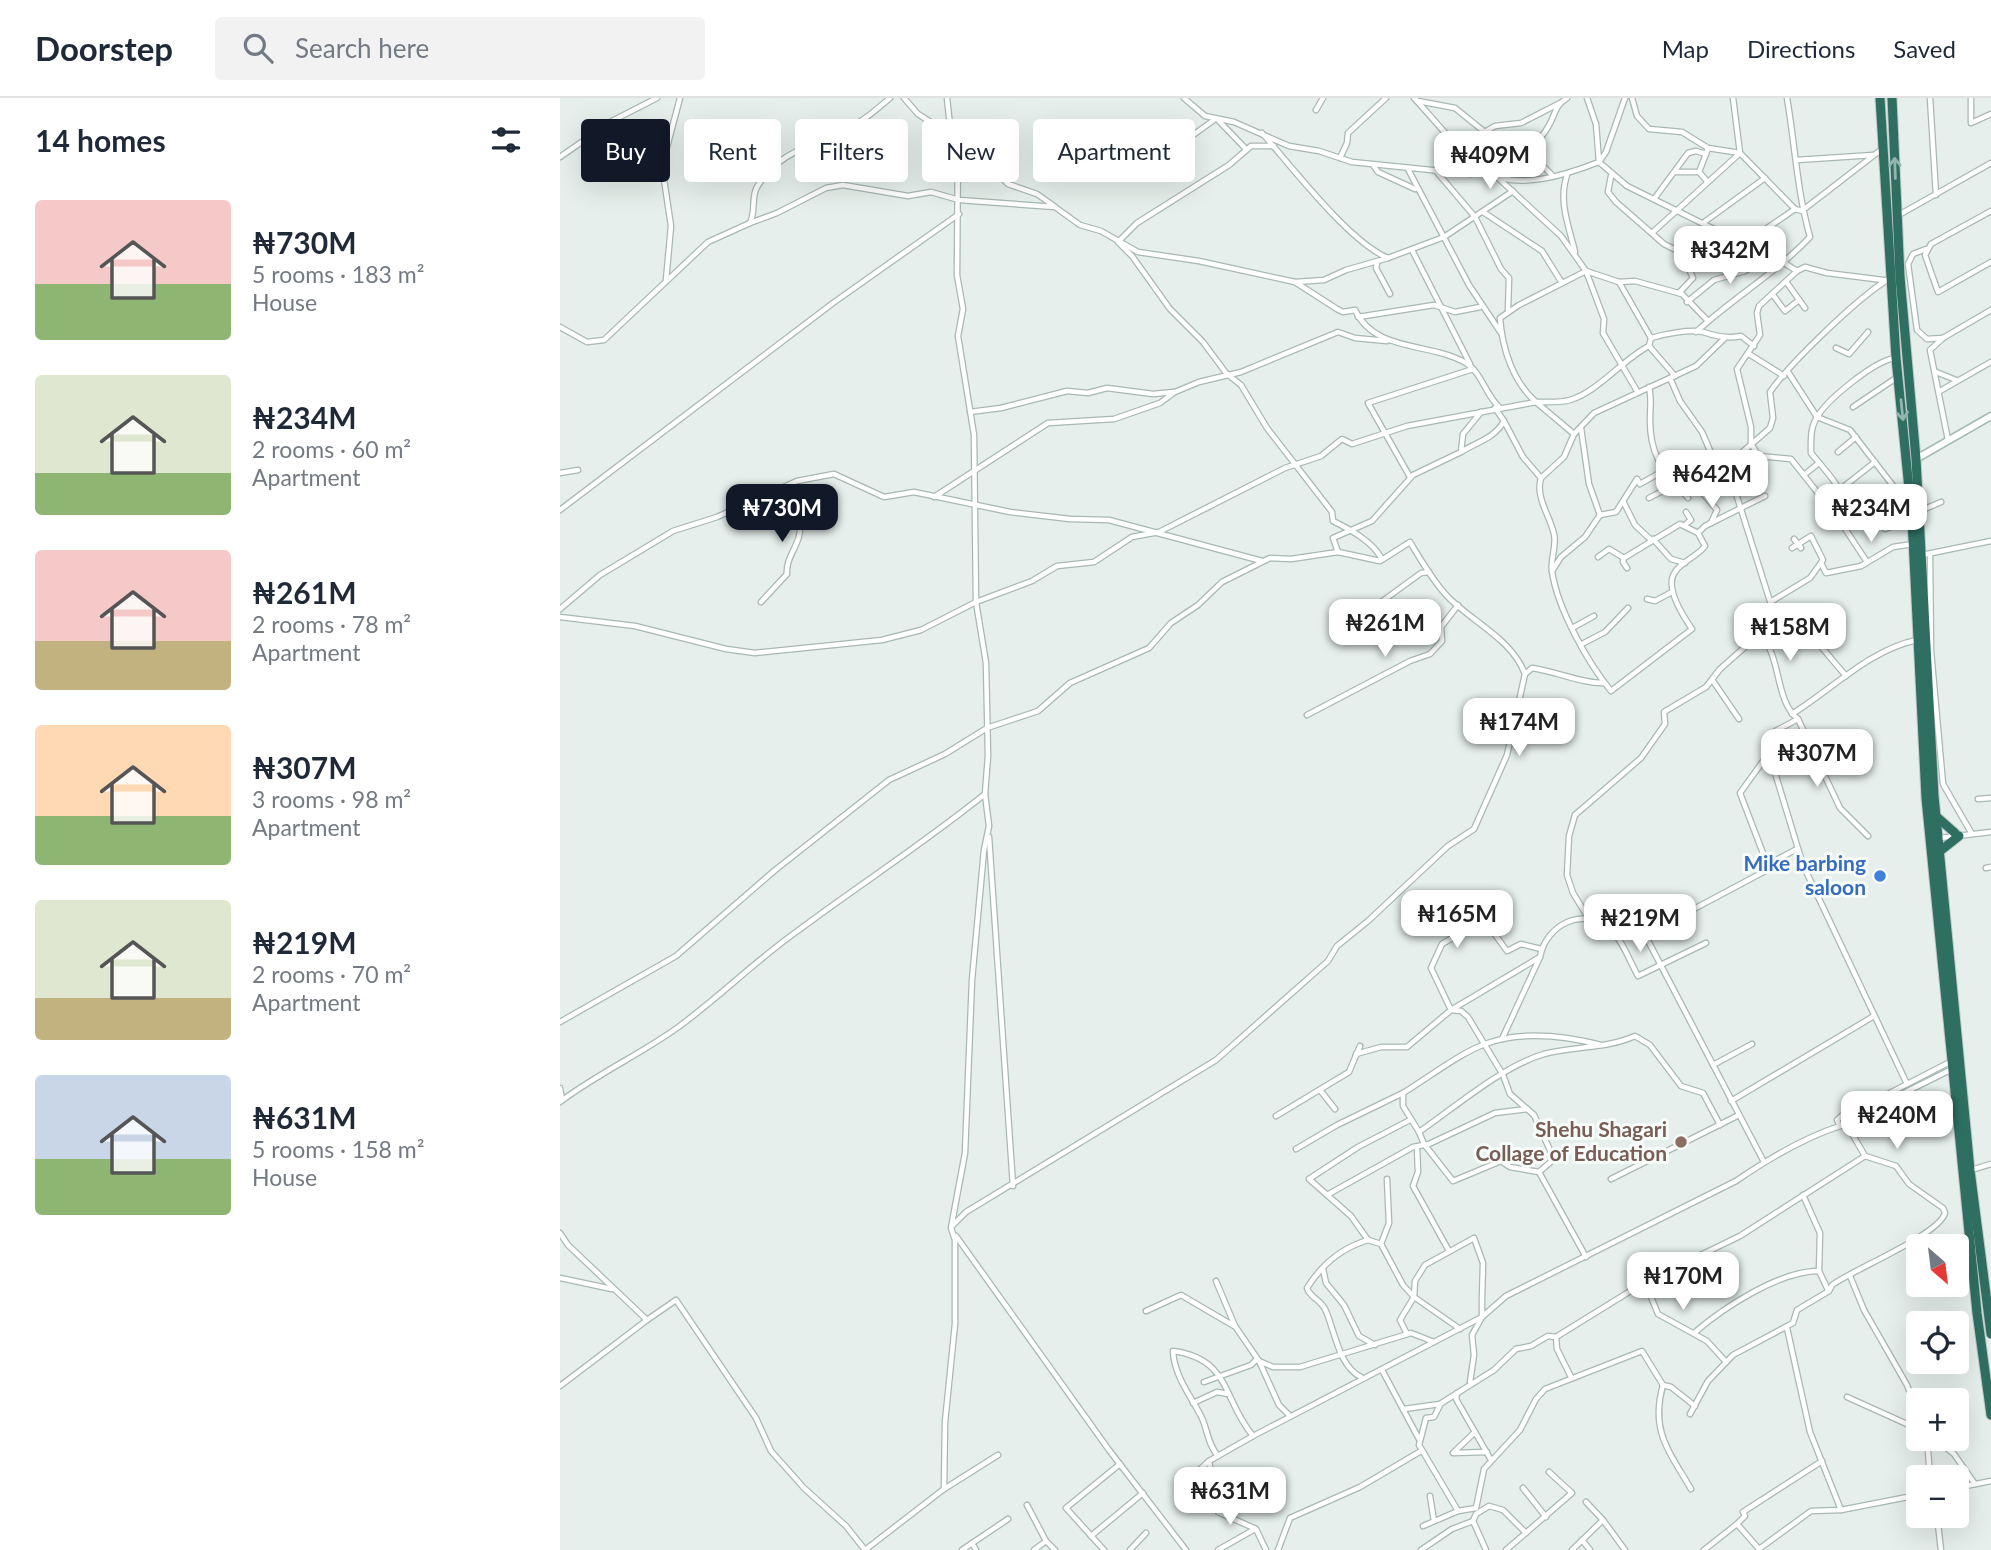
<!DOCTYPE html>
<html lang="en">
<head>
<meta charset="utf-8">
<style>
	body { margin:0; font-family:Lato,sans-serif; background:#f2f2f3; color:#1f2937; height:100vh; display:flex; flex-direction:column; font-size:26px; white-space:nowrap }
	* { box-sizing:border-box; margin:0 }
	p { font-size:23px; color:#747a83 }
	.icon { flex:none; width:38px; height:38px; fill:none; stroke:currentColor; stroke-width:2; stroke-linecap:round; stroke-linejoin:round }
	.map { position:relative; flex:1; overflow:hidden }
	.sheet { display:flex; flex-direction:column; background:#fff; width:560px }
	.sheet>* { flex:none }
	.top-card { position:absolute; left:21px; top:21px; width:665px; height:63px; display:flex; gap:14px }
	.needle { width:46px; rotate:152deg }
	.controls { position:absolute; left:1346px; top:1136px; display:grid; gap:14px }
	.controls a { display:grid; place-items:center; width:63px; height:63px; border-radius:7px; background:#fff; box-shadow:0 7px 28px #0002; font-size:35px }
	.price { position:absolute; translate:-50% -60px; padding:0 16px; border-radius:14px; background:#fff; color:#222; font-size:23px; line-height:46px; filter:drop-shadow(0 2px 4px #0008) }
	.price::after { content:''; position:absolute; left:50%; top:42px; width:21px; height:16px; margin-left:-10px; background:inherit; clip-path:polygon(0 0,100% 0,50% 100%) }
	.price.selected { background:#111827; color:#fff }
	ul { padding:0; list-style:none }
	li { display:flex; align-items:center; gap:21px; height:175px; padding:0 35px }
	li span { display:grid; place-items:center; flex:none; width:196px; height:140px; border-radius:7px; color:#555 }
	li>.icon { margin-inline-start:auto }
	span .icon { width:84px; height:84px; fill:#fffc; stroke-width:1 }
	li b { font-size:30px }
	h2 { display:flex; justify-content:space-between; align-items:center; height:84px; padding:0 35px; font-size:30px }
	.pill { padding:0 24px; border-radius:7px; background:#fff; box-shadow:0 7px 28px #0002; font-size:24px; line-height:63px }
	.pill.selected { background:#111827; color:#fff }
	header { display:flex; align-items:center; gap:42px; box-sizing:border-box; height:98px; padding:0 35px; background:#fff; border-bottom:2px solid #e0e1e3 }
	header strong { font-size:33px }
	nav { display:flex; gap:38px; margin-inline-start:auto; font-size:24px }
	.search { width:490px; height:63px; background:#f2f2f3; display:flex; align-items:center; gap:18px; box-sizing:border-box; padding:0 24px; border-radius:7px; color:#747a83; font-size:26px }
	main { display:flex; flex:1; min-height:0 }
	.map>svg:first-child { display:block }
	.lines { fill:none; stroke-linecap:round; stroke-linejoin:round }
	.street-casing { stroke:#a8b8b2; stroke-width:7 }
	.secondary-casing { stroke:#a4bbb3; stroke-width:9 }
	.highway-casing { stroke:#c2cac8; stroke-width:11 }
	.street { stroke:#fff; stroke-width:4.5 }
	.secondary { stroke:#fff; stroke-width:6 }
	.highway { stroke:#2f6f62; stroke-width:9 }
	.oneway { stroke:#93b5ae }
	.shop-dot { fill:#3f7fe0; stroke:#f7fbf9; stroke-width:2.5 }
	.education-dot { fill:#8d6e63; stroke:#f7fbf9; stroke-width:2.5 }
	.labels { text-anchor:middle; stroke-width:6; stroke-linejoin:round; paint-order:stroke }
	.shop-label { font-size:21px; font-weight:bold; fill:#366cbe; stroke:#f7fbf9; text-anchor:end }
	.education-label { font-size:21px; font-weight:bold; fill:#785e54; stroke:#f7fbf9; text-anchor:end }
</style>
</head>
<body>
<header>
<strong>Doorstep</strong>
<div class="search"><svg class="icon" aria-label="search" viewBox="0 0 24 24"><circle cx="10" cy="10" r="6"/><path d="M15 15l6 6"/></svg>Search here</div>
<nav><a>Map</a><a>Directions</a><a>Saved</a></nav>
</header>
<main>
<section class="sheet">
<h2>14 homes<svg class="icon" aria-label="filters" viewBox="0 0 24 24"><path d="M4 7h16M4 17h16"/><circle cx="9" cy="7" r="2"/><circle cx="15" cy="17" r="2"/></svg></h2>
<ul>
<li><span style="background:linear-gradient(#f6c9c9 60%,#8fb573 0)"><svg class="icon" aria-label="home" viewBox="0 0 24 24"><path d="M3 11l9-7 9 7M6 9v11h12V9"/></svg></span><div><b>₦730M</b><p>5 rooms · 183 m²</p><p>House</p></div></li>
<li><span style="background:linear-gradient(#dfe7d0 70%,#8fb573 0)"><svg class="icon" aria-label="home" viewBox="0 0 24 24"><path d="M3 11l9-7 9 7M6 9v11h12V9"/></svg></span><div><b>₦234M</b><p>2 rooms · 60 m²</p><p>Apartment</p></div></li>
<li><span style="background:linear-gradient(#f6c9c9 65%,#c2b280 0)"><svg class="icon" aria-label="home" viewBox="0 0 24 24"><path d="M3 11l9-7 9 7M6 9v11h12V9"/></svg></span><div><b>₦261M</b><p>2 rooms · 78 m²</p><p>Apartment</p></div></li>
<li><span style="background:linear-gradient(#ffd9b3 65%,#8fb573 0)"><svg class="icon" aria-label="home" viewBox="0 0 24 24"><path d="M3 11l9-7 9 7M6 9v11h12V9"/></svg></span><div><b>₦307M</b><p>3 rooms · 98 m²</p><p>Apartment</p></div></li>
<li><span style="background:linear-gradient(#dfe7d0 70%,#c2b280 0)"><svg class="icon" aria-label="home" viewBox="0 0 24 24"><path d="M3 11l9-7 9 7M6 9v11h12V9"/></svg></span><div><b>₦219M</b><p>2 rooms · 70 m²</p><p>Apartment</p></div></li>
<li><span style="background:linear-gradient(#c9d6e8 60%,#8fb573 0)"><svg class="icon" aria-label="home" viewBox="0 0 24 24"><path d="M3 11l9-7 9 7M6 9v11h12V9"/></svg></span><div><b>₦631M</b><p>5 rooms · 158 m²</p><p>House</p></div></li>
</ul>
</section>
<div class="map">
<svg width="1431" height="1452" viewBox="0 0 1431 1452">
	<rect width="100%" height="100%" fill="#e6efeb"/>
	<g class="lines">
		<g class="street-casing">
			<g id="street">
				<path d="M344 0 358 16 417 54 448 86 477 96 494 108"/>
				<path d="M387 0 391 37"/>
				<path d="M624 0 645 18 674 24 729 48 759 53 792 64 911 76 924 72"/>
				<path d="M854 0C875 22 902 58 927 74 959 93 1008 76 1039 64L1067 88 1184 146 1203 161 1221 163 1237 173 1245 169 1267 175 1331 183"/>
				<path d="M1027 0 1036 26 1039 64 1046 54 1065 0"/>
				<path d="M1072 0 1077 18 1089 31 1122 34 1148 50 1180 55"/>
				<path d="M1173 0 1180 55 1235 111 1242 113"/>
				<path d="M1370 0 1376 97"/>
				<path d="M1411 0V25L1431 16"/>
				<path d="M858 3 895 10 947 52 978 63 993 78"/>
				<path d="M756 12 763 0"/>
				<path d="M658 22 686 51"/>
				<path d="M702 35C732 69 789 144 828 160L884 139 953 93"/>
				<path d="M923 35 935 28 961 25 1000 5"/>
				<path d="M714 48H691L669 67 577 125 558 144 572 158 610 211 643 244 666 275 681 287 707 330 772 414 773 423C791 432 812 443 822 461"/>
				<path d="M1146 56 1139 74 1147 83"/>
				<path d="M958 57C969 52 982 40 988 29 996 17 993 9 1007 0"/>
				<path d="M0 59 52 23 97 0"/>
				<path d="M601 60 654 22"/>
				<path d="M780 60 787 45 788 35 826 0"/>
				<path d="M1237 62 1313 57"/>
				<path d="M813 67 818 74 855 91"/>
				<path d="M848 71 909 187 941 235"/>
				<path d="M876 73 915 119 941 171 949 180 948 212"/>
				<path d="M1115 74H1139"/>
				<path d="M1007 77C998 104 1009 128 1015 154"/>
				<path d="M1051 78 1048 94 1056 104 1104 146 1116 152 1126 164 1133 180 1119 195"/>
				<path d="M937 79 1001 138 1026 173 1059 184 1075 183 1122 196 1148 223"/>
				<path d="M1094 101 1128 55 1136 53 1146 56 1148 50"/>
				<path d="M1243 112 1322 51"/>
				<path d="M1431 113 1371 146 1365 157 1378 194 1431 164"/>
				<path d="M923 114 982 153 1002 185"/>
				<path d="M1337 118 1431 65"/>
				<path d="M190 125 217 115 266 90 283 87 348 98 371 94 399 102 495 109 520 127 541 133 578 154 639 163 735 184 777 211 783 214 795 212C815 255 871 244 906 265 921 274 926 297 939 309"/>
				<path d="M1143 125 1205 80"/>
				<path d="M1093 134 1179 56"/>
				<path d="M1184 146 1235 111"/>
				<path d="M1366 151 1353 156 1348 166 1357 232 1367 241 1383 240"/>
				<path d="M852 152 910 266"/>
				<path d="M817 165 816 170 830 196"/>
				<path d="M106 182 111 128 102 68 120 0"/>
				<path d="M736 184 764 182 786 172 828 160"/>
				<path d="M1059 184 1091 240"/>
				<path d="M1227 185 1245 210"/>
				<path d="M1213 197 1225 213 1239 202"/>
				<path d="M1127 204 1154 182 1185 173 1203 161"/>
				<path d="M798 219 874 207 895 214 920 209"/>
				<path d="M0 229 27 244 44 242 148 144 190 125C196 113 191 99 197 89 219 52 256 47 291 29 305 22 318 10 330 0"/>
				<path d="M1136 234C1173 200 1216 175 1250 139 1237 93 1235 47 1227 0"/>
				<path d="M1089 248 1115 278"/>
				<path d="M1276 250 1289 256 1308 234"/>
				<path d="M1189 256 1224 278"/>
				<path d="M1228 274 1257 319 1290 332 1334 389 1339 393H1348"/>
				<path d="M1376 274 1396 282"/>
				<path d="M1089 289C1092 301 1090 310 1090 322 1090 355 1101 371 1123 394L1152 376 1159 367"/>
				<path d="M1077 293 1043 235 1044 221 1026 173 959 207 940 220C942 250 953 284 976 304 987 304 1000 305 1010 302 1038 294 1063 261 1089 248L1091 240C1104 236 1130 231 1143 234 1155 238 1168 241 1181 238L1194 248"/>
				<path d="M1380 293 1431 264"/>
				<path d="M1293 309 1336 280"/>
				<path d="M410 314 441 310 507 293 528 295 547 290 593 296 614 294"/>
				<path d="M944 323 963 359 981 380"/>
				<path d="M1388 342 1370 252 1383 240 1431 212"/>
				<path d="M901 354C917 344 935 340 944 323L935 310"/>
				<path d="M1278 354 1296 339"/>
				<path d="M1199 358 1191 346V329L1177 271 1200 237 1197 215 1199 208 1237 173"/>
				<path d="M1163 371 1210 330 1213 320 1210 294C1230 265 1295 203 1324 184"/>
				<path d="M0 375 18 372"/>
				<path d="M1245 376 1259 365"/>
				<path d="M850 379 808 305 913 271"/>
				<path d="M1170 380 1199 358 1231 361 1284 428"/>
				<path d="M1136 387 1157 412 1151 425"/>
				<path d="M1282 390 1315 364"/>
				<path d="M1123 394 1128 400"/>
				<path d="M374 399 488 325 554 321 600 305 615 294 639 284 681 274 778 234 795 240 827 243"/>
				<path d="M1089 400 1116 386"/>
				<path d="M1064 405 1075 427 1091 442"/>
				<path d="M0 412 273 205 399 116"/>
				<path d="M1360 413 1381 404"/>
				<path d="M1040 417 1056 414 1077 381 1080 386 1103 373"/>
				<path d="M1126 426 1131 422 1126 414"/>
				<path d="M1325 431 1351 421"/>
				<path d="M1138 435 1145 428 1205 398"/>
				<path d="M1093 441 1111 461 1125 465"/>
				<path d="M1234 441 1241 450"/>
				<path d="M778 454 773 440 812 423 853 377 901 354 903 336 921 314"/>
				<path d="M1370 456 1371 553 1383 686 1412 736"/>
				<path d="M1362 457 1431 443"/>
				<path d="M1038 459 1049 451 1064 460 1120 426 1138 435 1145 448C1137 459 1122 463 1115 474 1104 489 1123 518 1132 531L1051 593C1028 565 997 510 992 473 990 461 997 448 994 436 990 418 975 399 981 380L1004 359 1014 336 1034 315 1136 268 1165 240"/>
				<path d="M1064 460 1063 464 1067 470"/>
				<path d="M1307 464 1284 429C1286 388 1275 385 1251 355 1251 344 1250 331 1256 321 1265 303 1314 263 1335 260"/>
				<path d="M1261 465 1266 475 1301 468 1333 449 1353 446"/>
				<path d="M992 473 1001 459 1025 439 1040 417 1029 386 1021 330"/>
				<path d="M1087 501 1095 503 1112 494"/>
				<path d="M1212 503 1250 480 1263 462 1251 438 1232 450"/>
				<path d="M201 504 227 476C225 459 242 445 240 427 240 417 229 402 227 389"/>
				<path d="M813 510 861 475 869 474"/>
				<path d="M0 511 40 477 113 433 157 419 237 383 274 376 324 399 354 394 450 414 510 421 549 422 702 463"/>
				<path d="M1214 516 1247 532 1286 578"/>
				<path d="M0 519 75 528 166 551 195 555 322 542 361 532 416 504 472 483 497 468 534 464 572 439 599 434 725 370 761 358 782 341 792 346 847 328 976 304 1014 336"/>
				<path d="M1014 529 1034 518"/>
				<path d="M1201 536C1222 562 1215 603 1238 621L1208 637 1205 649 1209 655 1180 695 1209 771"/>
				<path d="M1022 546 1045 534 1068 510"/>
				<path d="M1153 583 1179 621"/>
				<path d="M1232 616C1271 592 1311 551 1357 542"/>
				<path d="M747 617 850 563 870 556 882 543 881 529 898 507"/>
				<path d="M1238 621 1280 710 1308 738"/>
				<path d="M1209 655 1243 767 1347 986"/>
				<path d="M1418 701 1431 700"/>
				<path d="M429 739 453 1088"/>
				<path d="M1380 740 1431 734"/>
				<path d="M1426 770 1431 769"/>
				<path d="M1029 821 1013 795 1007 777 1009 738 1015 717 1081 660 1105 626 1104 614 1146 589 1160 571 1210 527 1214 516 1173 386 1154 362 1142 334 1120 303 1110 280"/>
				<path d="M0 924 116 858 214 773 329 682 385 656 427 630 478 613 510 585 589 550 611 525 638 507 662 484 710 460 731 461 778 454 820 463 850 444C861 462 872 482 887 498 912 524 952 541 965 576L972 570C995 573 1023 586 1044 585"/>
				<path d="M942 941 980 859C986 827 1022 808 1050 831 1062 841 1070 864 1078 878L1146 845"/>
				<path d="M1041 947C1006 938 963 933 928 945 901 954 868 980 843 995V1008L859 1034C895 1009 943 968 984 956 1014 948 1046 951 1075 938L1090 947 1121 988 1143 995 1160 1027"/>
				<path d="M796 956 821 949H847L891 912 980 859"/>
				<path d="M1153 967 1192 946"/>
				<path d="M0 990 2 1002"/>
				<path d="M760 992 775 1011"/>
				<path d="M1171 1003 1314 918"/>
				<path d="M0 1004C37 976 79 957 117 930 157 901 192 866 232 837 296 789 363 746 425 696"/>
				<path d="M1287 1017 1390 964"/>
				<path d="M716 1018 789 974 800 948"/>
				<path d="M850 1022 798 1049 749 1081 791 1118 808 1142 821 1146 843 1187 854 1199 900 1231"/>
				<path d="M1290 1022 1284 1016 1277 1022 1280 1028 1287 1027 1290 1022 1392 971"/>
				<path d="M859 1034 864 1046 893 1083 941 1063 950 1069 979 1074 994 1061 974 1017 950 996 943 977 908 919 901 913 891 912 871 870 882 846 916 826 931 831 947 853 961 846 981 851"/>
				<path d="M857 1049 858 1074 853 1088 889 1153"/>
				<path d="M736 1051 777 1027 843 995"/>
				<path d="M1204 1064 1085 837 1209 771 1218 761 1237 751"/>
				<path d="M1411 1072 1431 1066"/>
				<path d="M979 1074 1026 1159"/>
				<path d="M1051 1081 1179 1017"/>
				<path d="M767 1097 853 1049 869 1046 935 1015 967 1011"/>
				<path d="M1243 1097 1260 1135 1259 1173 1268 1192"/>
				<path d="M392 1128 406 1114 656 962 768 863 777 848 808 823 888 748 914 731 947 657 965 576"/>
				<path d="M0 1135 8 1147 87 1222 116 1202 196 1320 211 1353 244 1390 286 1428 305 1452"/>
				<path d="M396 1138 549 1352 626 1452"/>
				<path d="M821 1146 829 1125 827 1081"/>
				<path d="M763 1171 766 1185 784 1207 799 1238 815 1247"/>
				<path d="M1290 1178 1304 1212 1347 1287 1358 1316"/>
				<path d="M0 1180 52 1191"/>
				<path d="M656 1183 675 1228 699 1263 719 1307 730 1318"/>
				<path d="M1085 1184 1098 1216 1147 1243 1166 1264"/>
				<path d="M586 1213 621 1197 674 1228"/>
				<path d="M1227 1230 1250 1334 1281 1412 1358 1397"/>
				<path d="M1134 1235C1163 1210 1219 1173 1259 1173"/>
				<path d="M847 1236 840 1222 854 1199 855 1183 865 1167 914 1140 923 1165 922 1200V1219L912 1237 914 1257 910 1284"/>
				<path d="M996 1239 997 1251 1011 1279"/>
				<path d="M699 1263 713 1269H740L851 1235 874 1244"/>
				<path d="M822 1272 859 1341"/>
				<path d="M801 1279C778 1268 775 1232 765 1211 760 1201 750 1200 747 1190 762 1166 781 1150 808 1142"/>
				<path d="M644 1284 691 1267 697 1261"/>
				<path d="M1103 1287C1090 1333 1109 1353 1131 1391"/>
				<path d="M0 1288 87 1222"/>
				<path d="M897 1295 896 1301 931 1362"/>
				<path d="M1287 1299 1358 1331"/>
				<path d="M633 1305 657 1294 668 1296"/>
				<path d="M880 1307 874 1319 866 1320 859 1347 898 1413 916 1410 924 1371 960 1332 976 1301 985 1291 1082 1253 1103 1287 1111 1289 1135 1308"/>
				<path d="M844 1311 880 1306 934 1272 956 1251 971 1248 988 1238 996 1239 1085 1184 1180 1138 1305 1058 1287 1027"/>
				<path d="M1130 1316 1148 1283 1173 1257 1233 1225 1237 1212 1269 1193 1272 1187C1294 1171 1379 1137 1385 1115L1383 1110 1349 1086 1336 1068 1305 1058"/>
				<path d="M915 1334 893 1355 927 1354"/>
				<path d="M1367 1340 1370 1379"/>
				<path d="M1374 1340 1394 1356 1415 1386"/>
				<path d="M658 1358C647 1345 648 1332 641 1318 630 1297 614 1277 613 1253 671 1261 662 1301 693 1338"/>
				<path d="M649 1363 658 1414 696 1431 706 1452"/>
				<path d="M628 1382 649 1363 693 1338 922 1219 946 1198 1176 1083C1208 1061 1243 1040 1280 1028"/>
				<path d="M963 1390 986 1419"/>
				<path d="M1396 1390 1431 1383"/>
				<path d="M384 1391 385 1324 395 1226V1142L391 1130 405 1055 412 882 424 752 429 728 425 696 428 658 426 565 416 504 414 337 398 238 403 211 397 177 398 42"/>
				<path d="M870 1398 874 1423"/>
				<path d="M467 1407 486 1443 495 1452"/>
				<path d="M1377 1418 1381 1452"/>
				<path d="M1043 1422 1065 1452"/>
				<path d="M913 1423 916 1416 929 1408 943 1412 966 1435"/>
				<path d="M1177 1426 1185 1418 1183 1414 1262 1363"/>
				<path d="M863 1428 898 1413"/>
				<path d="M531 1438 583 1395"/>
				<path d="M1022 1442 1030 1452"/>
				<path d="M412 1445 416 1452"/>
				<path d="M305 1452 384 1391 438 1357"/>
				<path d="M402 1452 448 1421"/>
				<path d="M474 1452 486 1443"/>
				<path d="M544 1452 506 1410 560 1366"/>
				<path d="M570 1452 586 1435"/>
				<path d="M658 1452 695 1431"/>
				<path d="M718 1452 730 1420 800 1389 861 1353"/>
				<path d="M861 1452 892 1431 913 1423 926 1452"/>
				<path d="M946 1452 1012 1395 989 1374"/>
				<path d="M1012 1452 1043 1422 1026 1404"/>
				<path d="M1144 1452 1177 1426 1199 1451 1251 1413 1281 1412"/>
			</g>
		</g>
		<g class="secondary-casing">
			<path id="secondary" d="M1356 361 1431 318"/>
		</g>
		<g class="highway-casing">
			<g id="highway">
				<path d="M1320 0 1336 260 1352 421 1366 700 1417 1215 1431 1317"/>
				<path d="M1332 0 1340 179 1356 361 1374 698 1410 1072 1431 1236"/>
				<path d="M1377 719 1395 735"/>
				<path d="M1380 753 1399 738"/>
			</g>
		</g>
		<use href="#street" class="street"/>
		<use href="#secondary" class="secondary"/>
		<use href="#highway" class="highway"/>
	</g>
	<defs><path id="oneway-shaft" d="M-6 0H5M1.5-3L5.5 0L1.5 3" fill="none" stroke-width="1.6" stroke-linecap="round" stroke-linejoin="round" transform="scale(1.75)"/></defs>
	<g class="oneway">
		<use href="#oneway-shaft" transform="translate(1335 70) rotate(-92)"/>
		<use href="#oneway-shaft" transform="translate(1342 312) rotate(84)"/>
	</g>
	<circle class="shop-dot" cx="1320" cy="778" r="7"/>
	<circle class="education-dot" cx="1121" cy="1044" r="7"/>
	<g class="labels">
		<g class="shop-label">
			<text x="1306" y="773">Mike barbing<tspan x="1306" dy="24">saloon</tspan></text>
		</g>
		<g class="education-label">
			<text x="1107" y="1039">Shehu Shagari<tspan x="1107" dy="24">Collage of Education</tspan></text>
		</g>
	</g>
</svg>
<div class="controls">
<a><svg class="needle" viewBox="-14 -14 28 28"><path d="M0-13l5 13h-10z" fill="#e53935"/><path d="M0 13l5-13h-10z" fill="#747a83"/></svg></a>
<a><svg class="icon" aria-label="locate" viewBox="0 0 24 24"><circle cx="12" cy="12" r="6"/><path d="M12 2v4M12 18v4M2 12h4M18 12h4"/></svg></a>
<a>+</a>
<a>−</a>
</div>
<b class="price" style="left:930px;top:93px">₦409M</b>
<b class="price" style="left:1170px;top:188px">₦342M</b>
<b class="price" style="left:1152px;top:412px">₦642M</b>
<b class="price selected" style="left:222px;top:446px">₦730M</b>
<b class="price" style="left:1311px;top:446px">₦234M</b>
<b class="price" style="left:825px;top:561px">₦261M</b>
<b class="price" style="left:1230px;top:565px">₦158M</b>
<b class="price" style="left:959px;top:660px">₦174M</b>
<b class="price" style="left:1257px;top:691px">₦307M</b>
<b class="price" style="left:897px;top:852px">₦165M</b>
<b class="price" style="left:1080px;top:856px">₦219M</b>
<b class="price" style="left:1337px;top:1053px">₦240M</b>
<b class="price" style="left:1123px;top:1214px">₦170M</b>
<b class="price" style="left:670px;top:1429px">₦631M</b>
<div class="top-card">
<a class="pill selected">Buy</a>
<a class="pill">Rent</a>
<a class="pill">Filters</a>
<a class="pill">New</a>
<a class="pill">Apartment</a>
</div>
</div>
</main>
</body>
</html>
